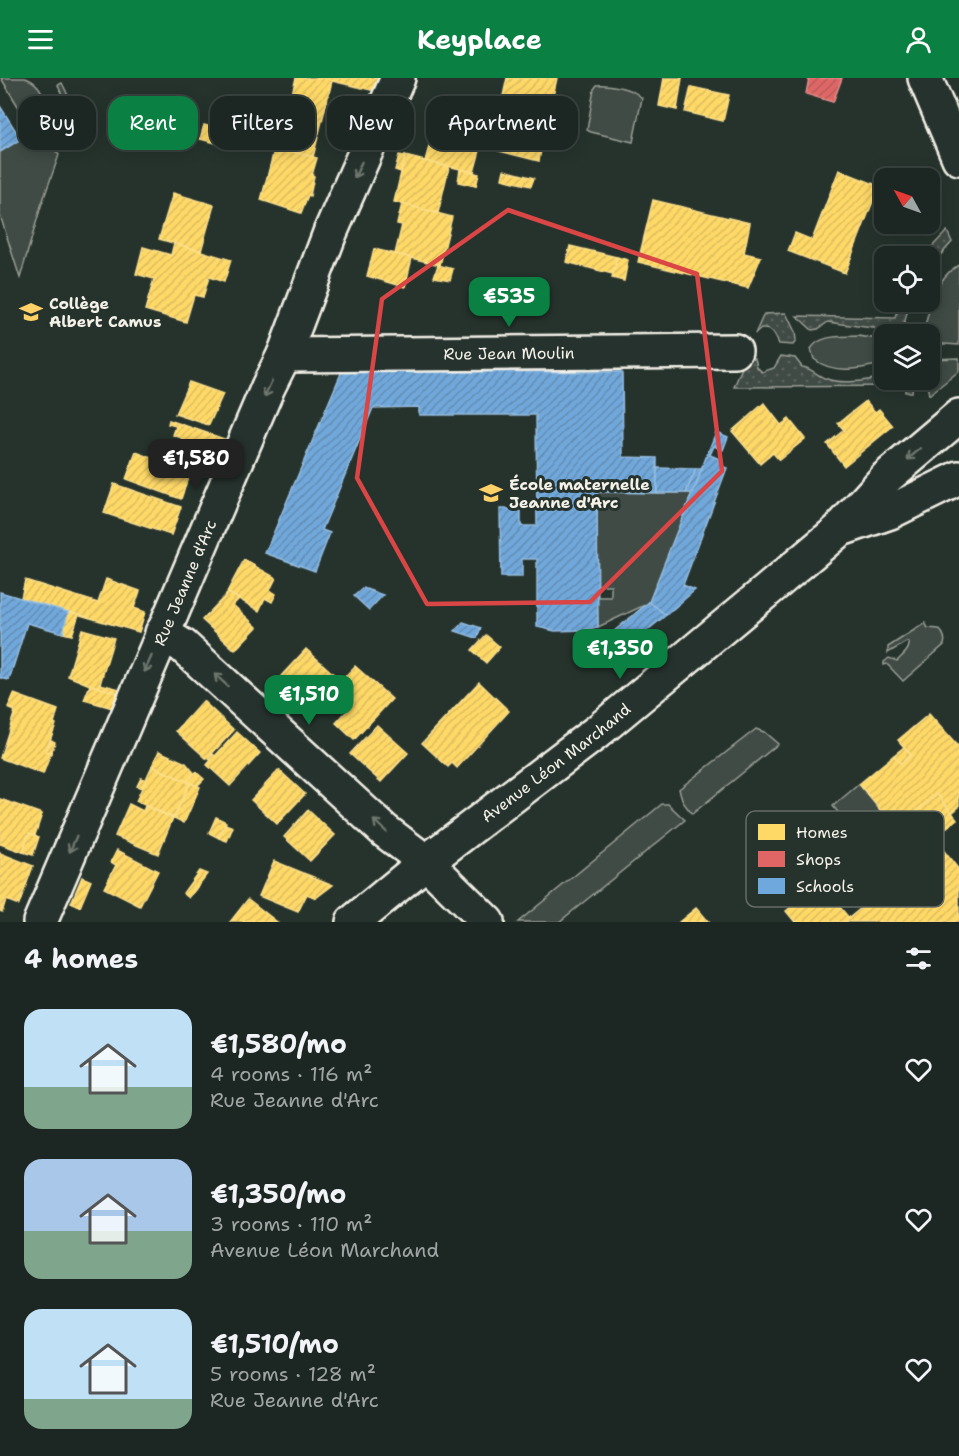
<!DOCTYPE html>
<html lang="en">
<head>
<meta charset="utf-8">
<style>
	body { margin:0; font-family:"Shantell Sans",sans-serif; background:#252e2a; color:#f1f3f6; height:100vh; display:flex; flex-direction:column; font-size:22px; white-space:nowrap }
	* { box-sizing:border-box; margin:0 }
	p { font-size:20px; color:#a0a5a5 }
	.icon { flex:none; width:33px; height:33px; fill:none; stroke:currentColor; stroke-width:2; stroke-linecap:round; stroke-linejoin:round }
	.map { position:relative; height:844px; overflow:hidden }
	.sheet { display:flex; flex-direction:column; background:#1c2622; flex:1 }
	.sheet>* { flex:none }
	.hud { position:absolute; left:18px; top:18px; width:600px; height:54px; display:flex; gap:12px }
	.needle { width:39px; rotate:310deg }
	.tools { position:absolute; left:874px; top:90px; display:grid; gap:12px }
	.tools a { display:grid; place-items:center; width:66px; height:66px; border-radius:12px; background:#1c2622; box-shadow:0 3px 15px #0003,0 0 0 2px #3a4340; font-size:30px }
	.price { position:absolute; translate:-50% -51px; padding:0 14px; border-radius:12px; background:#0b8043; color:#fff; font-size:20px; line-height:39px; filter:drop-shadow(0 2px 3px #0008) }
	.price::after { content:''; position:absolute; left:50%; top:36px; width:18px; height:14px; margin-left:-9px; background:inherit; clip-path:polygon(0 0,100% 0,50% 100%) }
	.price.current { background:#222; color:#fff }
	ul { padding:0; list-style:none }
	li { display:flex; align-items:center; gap:18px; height:150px; padding:0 24px }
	li span { display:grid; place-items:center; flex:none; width:168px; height:120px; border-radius:18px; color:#555 }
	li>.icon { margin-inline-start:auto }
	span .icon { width:72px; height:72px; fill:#fffc; stroke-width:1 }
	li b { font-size:26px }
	h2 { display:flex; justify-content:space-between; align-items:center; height:72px; padding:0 24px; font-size:26px }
	.pill { padding:0 21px; border-radius:18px; background:#1c2622; box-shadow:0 3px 15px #0003,0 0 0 2px #3a4340; font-size:21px; line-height:54px }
	.pill.current { background:#0b8043; color:#fff }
	header { display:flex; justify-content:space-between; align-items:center; height:78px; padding:0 24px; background:#0b8043; color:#fff; font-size:27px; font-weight:700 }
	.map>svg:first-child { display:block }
	.grass { fill:#414b45; stroke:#9a9e96; stroke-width:1.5 }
	.park { fill:url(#park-dots); stroke:#9a9e96; stroke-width:1.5 }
	.homes { fill:url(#homes-hatch); stroke:#fce08d; stroke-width:1.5 }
	.shops { fill:url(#shops-hatch); stroke:#e6908d; stroke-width:1.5 }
	.schools { fill:url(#schools-hatch); stroke:#97bee0; stroke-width:1.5 }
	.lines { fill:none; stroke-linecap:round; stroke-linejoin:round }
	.minor-casing { stroke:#f4f1e8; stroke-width:38 }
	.major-casing { stroke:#f4f1e8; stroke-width:38 }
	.minor { stroke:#26332d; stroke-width:33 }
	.major { stroke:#26332d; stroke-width:33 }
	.oneway { stroke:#6e766e }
	.marked { fill:none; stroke:#da4645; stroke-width:4.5; stroke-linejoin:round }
	.labels { text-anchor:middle; stroke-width:6; stroke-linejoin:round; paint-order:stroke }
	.poi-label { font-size:16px; font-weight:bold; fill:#f4f1e8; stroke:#26332d; text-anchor:start }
	.street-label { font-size:16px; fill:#f4f1e8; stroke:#26332d }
	.key { fill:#26332d; stroke:#646c65; stroke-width:1.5 }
	.key-label { font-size:16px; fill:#f4f1e8 }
</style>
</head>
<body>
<header><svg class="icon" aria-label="menu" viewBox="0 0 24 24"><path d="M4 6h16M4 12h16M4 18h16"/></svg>Keyplace<svg class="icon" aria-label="person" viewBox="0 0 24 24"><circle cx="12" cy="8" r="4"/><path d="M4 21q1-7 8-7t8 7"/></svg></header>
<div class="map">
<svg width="959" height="844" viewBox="0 0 959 844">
	<defs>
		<pattern id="park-dots" width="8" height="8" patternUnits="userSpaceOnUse" patternTransform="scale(1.5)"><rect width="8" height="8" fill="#414b45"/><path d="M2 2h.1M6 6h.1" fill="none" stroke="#5d6560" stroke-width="1.8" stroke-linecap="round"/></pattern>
		<pattern id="homes-hatch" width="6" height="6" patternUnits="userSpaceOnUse" patternTransform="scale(1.5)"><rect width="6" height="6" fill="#ffd966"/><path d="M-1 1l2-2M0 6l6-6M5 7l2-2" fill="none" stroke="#dbbc60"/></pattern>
		<pattern id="shops-hatch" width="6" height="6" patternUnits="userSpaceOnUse" patternTransform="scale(1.5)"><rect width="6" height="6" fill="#e06666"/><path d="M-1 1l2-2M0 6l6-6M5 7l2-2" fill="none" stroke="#b35d5c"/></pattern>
		<pattern id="schools-hatch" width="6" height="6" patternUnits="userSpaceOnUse" patternTransform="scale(1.5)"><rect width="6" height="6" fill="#6fa8dc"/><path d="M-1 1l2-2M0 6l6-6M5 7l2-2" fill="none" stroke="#648baf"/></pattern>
	</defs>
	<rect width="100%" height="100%" fill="#26332d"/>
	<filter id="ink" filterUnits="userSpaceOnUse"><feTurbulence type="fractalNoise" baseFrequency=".0167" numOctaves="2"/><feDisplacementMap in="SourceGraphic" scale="12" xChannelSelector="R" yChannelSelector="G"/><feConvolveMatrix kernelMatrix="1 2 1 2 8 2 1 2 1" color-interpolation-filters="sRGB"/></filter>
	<g filter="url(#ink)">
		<g class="grass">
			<path d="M1 0C8 0 18 0 25 0 50 8 46 36 43 56L33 53Z"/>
			<path d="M62 5C77 32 72 44 62 72L53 61C70 42 67 29 58 7Z"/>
			<path d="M597 7C610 6 633 10 642 20L633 64 591 54 587 52 594 11Z"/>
			<path d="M25 58 48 63 59 77 41 128 20 200 0 137V74Z"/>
			<path d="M959 187V267L930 265V256H924V253C929 230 936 199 959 187Z"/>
			<path d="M858 258 885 262V285C862 291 833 297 814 281L811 271C820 256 842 259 858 258Z"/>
			<path d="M959 280V293L929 317 926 302H930V281Z"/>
			<path d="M597 414 693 415 649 525 598 549 597 519H611V507H597Z"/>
			<path d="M925 545 928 550 939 551C943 555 946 561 944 567L903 603 887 586 884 587V584L889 580 897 583C902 578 910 572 909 565L906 564 888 575V569Z"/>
			<path d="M756 651 764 654 778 666 692 736 683 724 679 711Z"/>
			<path d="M859 706 886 740 897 731 906 742 877 766H866L861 763 833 728Z"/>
			<path d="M662 726H668L685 742 559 844H518Z"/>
		</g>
		<g class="park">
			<path d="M947 153 952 164 930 189V178H923Z"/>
			<path d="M900 224H910L902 254 828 244 818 251 812 252 797 238 895 240Z"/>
			<path d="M786 235 795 254 796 263 793 267 779 266C775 257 773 250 761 251L755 256 764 236Z"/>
			<path d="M781 278 795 280 802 289C812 290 817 298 827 301 844 307 868 302 885 299V302H913L912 314H905V308L734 309 746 280H755L757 289 762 294 774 290Z"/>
		</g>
		<g class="homes">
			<path d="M296 0H381L375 13 332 3 313 79 278 70V67L217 50 220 39 282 55Z"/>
			<path d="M507 0H557L545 54 550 56 548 62 543 61 539 83 491 71Z"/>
			<path d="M664 0H682L677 32 659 28Z"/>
			<path d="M691 9 729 17 723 43 685 34Z"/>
			<path d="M204 47 243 57 239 71 200 61Z"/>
			<path d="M432 58 481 69 474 94 425 83Z"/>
			<path d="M275 69 317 80 312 97 314 98 310 118 308 117 301 135 261 122Z"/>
			<path d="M399 77 405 78 401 94 395 92Z"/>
			<path d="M405 78 449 89 438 135 394 124Z"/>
			<path d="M460 91 479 96 476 108 458 104Z"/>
			<path d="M504 92 534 100 531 108 502 101Z"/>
			<path d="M839 92 879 108 845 195 788 173 795 155 812 162Z"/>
			<path d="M173 115 214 127 201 173 159 161Z"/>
			<path d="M653 122 750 145 744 175 761 179 748 210 638 184Z"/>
			<path d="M402 126 452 139 440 187 395 176 402 147 397 146Z"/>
			<path d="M174 165 231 182 224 204 209 199 203 219 194 217 186 244 145 232 154 201 136 196 143 169 171 177Z"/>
			<path d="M570 168 617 179 613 196 566 184Z"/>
			<path d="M374 171 412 180 405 209 367 198Z"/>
			<path d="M617 179 628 182 624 203 612 200Z"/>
			<path d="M438 187 453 191 450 202 434 199Z"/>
			<path d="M189 304 223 316 209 347 175 336Z"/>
			<path d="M866 323 875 334 879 331 893 348 844 388 827 366 844 352 838 345Z"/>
			<path d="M764 325 781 347 789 341 805 361 779 382 773 375 760 386 732 353Z"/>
			<path d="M169 342 227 362 213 393 199 387 194 396 177 388 181 378 176 375 182 360 173 357 176 348 168 346Z"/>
			<path d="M136 374 190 394 181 421 126 401Z"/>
			<path d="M114 406 181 429 171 457 104 435Z"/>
			<path d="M244 482 276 500 270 512 276 516 272 524 265 520 259 533 227 514Z"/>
			<path d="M106 501 140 513 134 530 145 534 139 554 21 520 25 502 98 525Z"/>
			<path d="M228 515 239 521 233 527 257 549 235 572 202 542Z"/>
			<path d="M68 534 79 536 72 557 63 555Z"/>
			<path d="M82 551 114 560 100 606 120 611 119 615 90 607 68 598Z"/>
			<path d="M486 557 500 569 486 585 472 572Z"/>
			<path d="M306 571 337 599 320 616 316 611 307 622 281 598Z"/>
			<path d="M355 588 392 621 354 662 336 645 353 626 335 609Z"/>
			<path d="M479 604 509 633 457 690 452 685 448 689 422 665Z"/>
			<path d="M90 607 119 615 113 630 84 622Z"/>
			<path d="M14 616 58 632 54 645 56 646 46 673 51 675 43 696 0 680 15 633 8 630Z"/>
			<path d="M203 623 234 652 207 681 176 653Z"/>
			<path d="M929 636 959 670V729L952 735 937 716 906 742 897 731 887 740 859 706 894 677 901 686 911 677 898 662Z"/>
			<path d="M377 647 408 675 381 704 350 676Z"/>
			<path d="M237 654 260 675 230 708 207 687 211 682 209 681 213 676 215 678Z"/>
			<path d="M51 662 55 664 51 675 46 673Z"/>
			<path d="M904 669 911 677 901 686 894 677Z"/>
			<path d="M159 673 186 685 195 696 187 704 152 688Z"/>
			<path d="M152 688 190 705 174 740 136 723Z"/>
			<path d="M279 692 305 716 277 746 251 722Z"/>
			<path d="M196 694 204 701 197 708 187 704Z"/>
			<path d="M141 700 146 702 142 710 137 708Z"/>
			<path d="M190 705 200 709 184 745 174 740Z"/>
			<path d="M937 716 957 741 940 755 928 740 914 752 906 742Z"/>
			<path d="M0 721 42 736 35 757 29 755 23 774 0 766Z"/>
			<path d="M129 726 143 733 145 728 173 740 158 776 115 758Z"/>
			<path d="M308 732 335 757 310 783 284 759Z"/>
			<path d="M216 739 226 744 219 760 209 755Z"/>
			<path d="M928 740 940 755 934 760 959 792V844H795L786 833 820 805 849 840 895 802 902 811 911 803 900 787 926 767 914 752Z"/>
			<path d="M225 746 233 749 227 763 219 760Z"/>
			<path d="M29 755 39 759 33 777 23 774Z"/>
			<path d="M117 772 158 793 140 828 104 810 116 787 111 784Z"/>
			<path d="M0 775 33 788 19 827 6 822 2 834 0 833Z"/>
			<path d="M274 783 333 807 316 820 307 816 298 834 259 818Z"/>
			<path d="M199 793 207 796 189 820 183 815Z"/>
			<path d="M82 799 91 803 80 829 71 825Z"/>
			<path d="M248 821 277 844H230Z"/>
			<path d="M696 830 708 844H679Z"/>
		</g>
		<path class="shops" d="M809 0H842L833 24 806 16Z"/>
		<g class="schools">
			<path d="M0 28 21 61 0 74Z"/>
			<path d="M342 293 622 294 623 379 657 380V415L597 414 598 549 584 552 555 553 537 549V481H522V499H501L500 431H521V448H537L536 337H419V329L373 330 322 452 330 455 315 493 265 475Z"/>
			<path d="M716 354 728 359 723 372 714 368 710 377 722 382 721 388 727 390 683 507 695 512 666 537 649 524Z"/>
			<path d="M657 390 696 391 686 415H657Z"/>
			<path d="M696 391H702L693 415H686Z"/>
			<path d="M363 510 383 517 369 532 354 518Z"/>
			<path d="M0 514 68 534 63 555 27 545 9 602 0 600Z"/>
			<path d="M649 524 666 537 615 579 601 564Z"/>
			<path d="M463 544 481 550 477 560 455 553Z"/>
		</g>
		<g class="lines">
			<g class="minor-casing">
				<g id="minor">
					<path d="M925 0 959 80"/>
					<path id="s1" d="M284 277 735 273"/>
					<path d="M162 555 183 568 385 753 426 784 487 844"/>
					<path id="s2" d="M40 844 268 309 284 277 330 155 398 0"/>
				</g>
			</g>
			<g class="major-casing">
				<g id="major">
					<path d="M844 450 890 434 959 400"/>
					<path id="s3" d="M353 844 426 784 597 654 769 511 839 452 887 399 959 338"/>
				</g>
			</g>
			<use href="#minor" class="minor"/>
			<use href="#major" class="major"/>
		</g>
		<defs><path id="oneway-shaft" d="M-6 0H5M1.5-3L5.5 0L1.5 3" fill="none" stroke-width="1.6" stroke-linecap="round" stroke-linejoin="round" transform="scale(1.5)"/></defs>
		<g class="oneway">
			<use href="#oneway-shaft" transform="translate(358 92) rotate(114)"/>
			<use href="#oneway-shaft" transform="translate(268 311) rotate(115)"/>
			<use href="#oneway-shaft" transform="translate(914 376) rotate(140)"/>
			<use href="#oneway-shaft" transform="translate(148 586) rotate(114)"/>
			<use href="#oneway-shaft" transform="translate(221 602) rotate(-138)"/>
			<use href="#oneway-shaft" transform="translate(380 748) rotate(-138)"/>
			<use href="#oneway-shaft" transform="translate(73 766) rotate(113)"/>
		</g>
	</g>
	<path class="marked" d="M508 132 697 196 722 393 590 524 427 526 357 400 382 221Z"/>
	<defs>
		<g id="school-bare" transform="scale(1.8)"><path d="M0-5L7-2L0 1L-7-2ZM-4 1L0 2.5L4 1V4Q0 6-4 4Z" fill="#ffd166" stroke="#26332d" stroke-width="2.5" paint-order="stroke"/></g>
	</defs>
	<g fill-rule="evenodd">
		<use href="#school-bare" x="31" y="234"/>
		<use href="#school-bare" x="491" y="415"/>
	</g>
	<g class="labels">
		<g class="poi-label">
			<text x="49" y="231">Collège<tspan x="49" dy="18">Albert Camus</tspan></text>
			<text x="509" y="412">École maternelle<tspan x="509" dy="18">Jeanne d'Arc</tspan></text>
		</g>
		<g class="street-label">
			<text dy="6" stroke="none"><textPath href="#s1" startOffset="225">Rue Jean Moulin</textPath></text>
			<text dy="6" stroke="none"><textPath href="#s2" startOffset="369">Rue Jeanne d'Arc</textPath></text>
			<text dy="6" stroke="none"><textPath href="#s3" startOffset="258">Avenue Léon Marchand</textPath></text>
		</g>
	</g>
	<rect x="746" y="733" width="198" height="96" rx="9" class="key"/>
	<rect x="758" y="746" width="27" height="16" fill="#ffd966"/>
	<rect x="758" y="773" width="27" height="16" fill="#e06666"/>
	<rect x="758" y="800" width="27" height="16" fill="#6fa8dc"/>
	<g class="key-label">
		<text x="796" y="760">Homes</text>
		<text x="796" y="787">Shops</text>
		<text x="796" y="814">Schools</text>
	</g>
</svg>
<div class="tools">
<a><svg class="needle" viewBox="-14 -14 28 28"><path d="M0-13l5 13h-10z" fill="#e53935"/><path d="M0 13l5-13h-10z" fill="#a0a5a5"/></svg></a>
<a><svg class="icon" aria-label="locate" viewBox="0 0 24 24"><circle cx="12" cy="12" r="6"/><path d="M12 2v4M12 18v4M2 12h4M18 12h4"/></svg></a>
<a><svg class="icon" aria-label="layers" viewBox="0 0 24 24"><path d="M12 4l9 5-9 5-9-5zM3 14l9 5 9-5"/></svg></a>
</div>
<b class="price" style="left:509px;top:250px">€535</b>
<b class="price current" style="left:196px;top:412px">€1,580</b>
<b class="price" style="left:620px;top:602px">€1,350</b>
<b class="price" style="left:309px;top:648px">€1,510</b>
<div class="hud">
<a class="pill">Buy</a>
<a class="pill current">Rent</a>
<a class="pill">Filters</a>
<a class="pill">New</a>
<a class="pill">Apartment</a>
</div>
</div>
<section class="sheet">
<h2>4 homes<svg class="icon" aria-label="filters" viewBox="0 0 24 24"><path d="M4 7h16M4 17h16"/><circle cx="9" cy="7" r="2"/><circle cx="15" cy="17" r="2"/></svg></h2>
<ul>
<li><span style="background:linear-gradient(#bfe0f5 65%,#7fa58c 0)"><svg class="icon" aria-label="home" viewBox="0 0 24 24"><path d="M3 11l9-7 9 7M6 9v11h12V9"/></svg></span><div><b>€1,580/mo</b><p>4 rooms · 116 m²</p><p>Rue Jeanne d'Arc</p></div><svg class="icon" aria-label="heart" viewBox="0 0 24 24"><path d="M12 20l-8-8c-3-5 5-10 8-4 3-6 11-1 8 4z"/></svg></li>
<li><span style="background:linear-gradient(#a9c7e8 60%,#7fa58c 0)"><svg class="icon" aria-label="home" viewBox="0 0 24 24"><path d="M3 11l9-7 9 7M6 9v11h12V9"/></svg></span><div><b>€1,350/mo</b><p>3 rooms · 110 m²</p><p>Avenue Léon Marchand</p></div><svg class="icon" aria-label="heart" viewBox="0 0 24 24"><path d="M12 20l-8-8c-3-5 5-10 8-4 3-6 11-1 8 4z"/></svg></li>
<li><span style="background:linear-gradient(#bfe0f5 75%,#7fa58c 0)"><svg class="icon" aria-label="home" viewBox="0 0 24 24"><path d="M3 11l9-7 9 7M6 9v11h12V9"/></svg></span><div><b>€1,510/mo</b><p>5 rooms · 128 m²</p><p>Rue Jeanne d'Arc</p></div><svg class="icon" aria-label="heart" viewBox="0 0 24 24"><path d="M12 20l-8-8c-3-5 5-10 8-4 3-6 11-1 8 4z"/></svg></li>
</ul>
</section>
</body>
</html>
